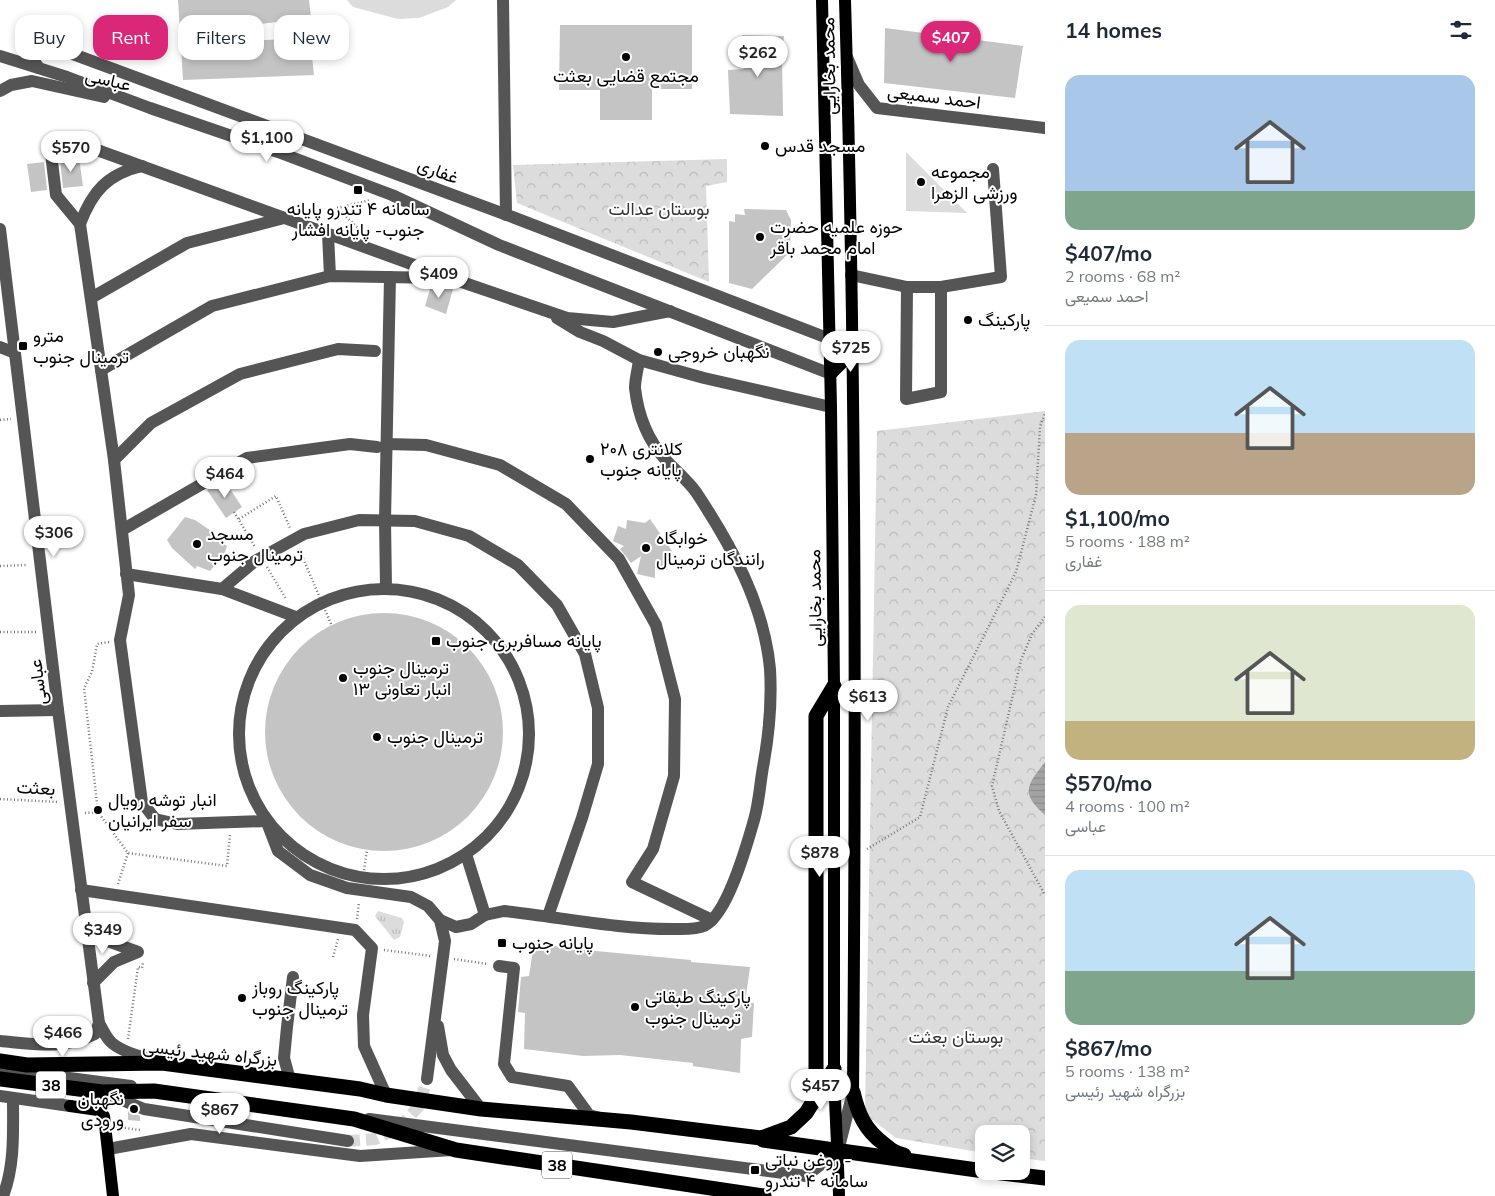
<!DOCTYPE html>
<html lang="en">
<head>
<meta charset="utf-8">
<style>
	body { margin:0; font-family:Mulish,Vazirmatn,sans-serif; background:#f2f2f3; color:#1f2937; height:100vh; display:flex; flex-direction:column; font-size:19px; white-space:nowrap }
	* { box-sizing:border-box; margin:0 }
	p { font-size:16px; color:#747a83 }
	.icon { flex:none; width:28px; height:28px; fill:none; stroke:currentColor; stroke-width:2; stroke-linecap:round; stroke-linejoin:round }
	.map { position:relative; flex:1; overflow:hidden }
	.drawer { display:flex; flex-direction:column; background:#fff; width:450px }
	.drawer>* { flex:none }
	.hud { position:absolute; left:15px; top:15px; width:475px; height:45px; display:flex; gap:10px }
	.controls { position:absolute; left:975px; top:1125px; display:grid; gap:10px }
	.controls a { display:grid; place-items:center; width:55px; height:55px; border-radius:10px; background:#fff; box-shadow:0 2px 8px #0003; font-size:25px }
	.price { position:absolute; translate:-50% -42px; padding:0 11px; border-radius:18px; background:#fff; color:#222; font-size:16px; line-height:32px; filter:drop-shadow(0 1px 2px #0008) }
	.price::after { content:''; position:absolute; left:50%; top:30px; width:15px; height:11px; margin-left:-8px; background:inherit; clip-path:polygon(0 0,100% 0,50% 100%) }
	.price.current { background:#db2777; color:#fff }
	ul { padding:0; list-style:none }
	li { display:grid; align-content:center; gap:10px; height:265px; padding:0 20px }
	li+li { border-top:1px solid #e0e1e3 }
	li span { display:grid; place-items:center; height:155px; border-radius:15px; color:#555 }
	li>.icon { margin-inline-start:auto }
	span .icon { width:90px; height:90px; fill:#fffc; stroke-width:1 }
	li b { font-size:21px }
	h2 { display:flex; justify-content:space-between; align-items:center; height:60px; padding:0 20px; font-size:21px }
	.pill { padding:0 18px; border-radius:15px; background:#fff; box-shadow:0 2px 8px #0003; font-size:18px; line-height:45px }
	.pill.current { background:#db2777; color:#fff }
	main { display:flex; flex:1; min-height:0 }
	.map>svg:first-child { display:block }
	.grass { fill:url(#grass-tufts) }
	.park { fill:url(#park-crowns) }
	.garden { fill:#dcdcdc }
	.water { fill:url(#water-rules) }
	.building { fill:#c4c4c4 }
	.lines { fill:none; stroke-linecap:round; stroke-linejoin:round }
	.minor-tunnel { stroke:#d9d9d9; stroke-width:12; stroke-dasharray:12 6; stroke-linecap:butt }
	.path { stroke:#777; stroke-width:2.5; stroke-dasharray:1 2.5; stroke-linecap:butt }
	.minor { stroke:#555; stroke-width:12 }
	.major { stroke:#000; stroke-width:12 }
	.highway { stroke:#000; stroke-width:15 }
	.poi-dot { fill:#000; stroke:#fff; stroke-width:2 }
	.labels { text-anchor:middle; stroke-width:4; stroke-linejoin:round; paint-order:stroke }
	.shield { fill:#fff; stroke:#4c4c4c; stroke-width:1 }
	.shield-label { font-size:16px; font-weight:bold; fill:#000 }
	.street-label { font-size:18px; fill:#000; stroke:#fff }
	.poi-label { font-size:18px; fill:#000; stroke:#fff; text-anchor:start }
	.park-label { font-size:18px; fill:#333; stroke:#fff }
</style>
</head>
<body>
<main>
<div class="map">
<svg width="1045" height="1196" viewBox="0 0 1045 1196">
	<defs>
		<pattern id="grass-tufts" width="24" height="20" patternUnits="userSpaceOnUse" patternTransform="scale(1.25)"><rect width="24" height="20" fill="#dcdcdc"/><path d="M3 7l-1-3M5 7V3M7 7l1-3M15 17l-1-3M17 17v-4M19 17l1-3" fill="none" stroke="#bbb"/></pattern>
		<pattern id="park-crowns" width="20" height="18" patternUnits="userSpaceOnUse" patternTransform="scale(1.25)"><rect width="20" height="18" fill="#dcdcdc"/><path d="M2 6a3 3 0 1 1 6 0M12 15a3 3 0 1 1 6 0" fill="none" stroke="#bbb"/></pattern>
		<pattern id="water-rules" width="6" height="5" patternUnits="userSpaceOnUse" patternTransform="scale(1.25)"><rect width="6" height="5" fill="#a3a3a3"/><path d="M0 2.5h6" fill="none" stroke="#8b8b8b"/></pattern>
	</defs>
	<rect width="100%" height="100%" fill="#fff"/>
	<path class="grass" d="M378 911 402 918 404 922 400 937 394 940 375 916Z"/>
	<g class="park">
		<path d="M727 159V182L706 186 709 282 517 203 513 165Z"/>
		<path d="M1045 411V1161L1021 1158V1134H984V1153L896 1138 869 1117 865 1112 877 431Z"/>
	</g>
	<g class="garden">
		<path d="M347 0H456L448 7 419 18 398 19 353 7Z"/>
		<path d="M906 152 967 213 906 211Z"/>
	</g>
	<path class="water" d="M1045 762V815C1020 793 1027 785 1045 762Z"/>
	<g class="building">
		<path d="M178 0H309L311 18 243 26 244 41 310 38 314 75 183 80Z"/>
		<path d="M560 25H692V89H652V120H600V90H559Z"/>
		<path d="M885 28 1023 46 1015 98 884 83Z"/>
		<path d="M742 35 784 36 782 56 783 116 730 114 728 70 744 69Z"/>
		<path d="M79 158 83 186 63 188 60 160Z"/>
		<path d="M44 162 47 190 31 192 27 164Z"/>
		<path d="M744 209 786 210 791 220 790 252 752 289 729 283V221L735 222V214L745 215Z"/>
		<path d="M431 286H441L453 289 446 314 425 306Z"/>
		<path d="M224 480 242 507 226 518 207 490Z"/>
		<path d="M185 517 195 520 220 537 218 540 227 546 225 552 210 571 197 566 195 569 172 548 167 540Z"/>
		<path d="M650 519 672 551 667 570 655 568V578L637 574 641 556 631 563 620 549 624 546 613 541 618 526 626 529 627 520 645 523Z"/>
		<circle cx="384" cy="732" r="119"/>
		<path d="M534 943 575 949 691 960V962L750 967 745 1003H754L752 1037 741 1039 740 1073 693 1066V1063L620 1055 583 1056 524 1049 525 1013 518 1012 521 977 529 976Z"/>
		<path d="M128 1111 140 1116V1121L128 1120Z"/>
	</g>
	<g class="lines">
		<path class="minor-tunnel" d="M348 1141 375 1139 400 1127 419 1106 427 1079"/>
		<g class="path">
			<path d="M357 230H360L337 208 371 200"/>
			<path d="M0 420 11 419"/>
			<path d="M234 512 255 547"/>
			<path d="M239 519 276 496 290 528"/>
			<path d="M299 549 332 626"/>
			<path d="M0 566 28 565"/>
			<path d="M267 567 286 599"/>
			<path d="M1045 617 1032 634 1021 660 992 786 999 811 1045 895"/>
			<path d="M0 632H36"/>
			<path d="M109 642 97 644 92 672 84 688 98 812 128 853 227 866 230 835"/>
			<path d="M0 799 59 802"/>
			<path d="M85 813 98 812"/>
			<path d="M867 849 920 817 948 707 1016 572 1036 495 1040 427 1045 413"/>
			<path d="M363 877 367 850"/>
			<path d="M118 884 128 853"/>
			<path d="M357 919 359 902"/>
			<path d="M384 950 431 956"/>
			<path d="M333 957 338 939"/>
			<path d="M454 959 488 964"/>
			<path d="M128 1039 138 967 142 968 143 963"/>
			<path d="M118 1127 140 1130"/>
		</g>
		<g class="minor">
			<path d="M503 0 506 215"/>
			<path d="M0 56 67 77 150 108 278 152 392 195 499 245 831 374"/>
			<path d="M847 57 859 85 877 108 1045 128"/>
			<path d="M39 68 32 58 31 50 35 44 43 43 515 218 830 339 852 338"/>
			<path d="M0 91 11 85 32 81 104 97"/>
			<path d="M80 224C92 192 107 174 142 166"/>
			<path d="M0 229 58 710 99 1023 95 1034C64 1050 33 1044 0 1041"/>
			<path d="M328 234 330 276"/>
			<path d="M851 275 907 287H941"/>
			<path d="M907 287 906 399 941 392V287L1001 277 993 169"/>
			<path d="M91 298 187 243 284 218"/>
			<path d="M557 318 580 332 603 341 639 360 704 378 831 407"/>
			<path d="M0 347 15 353"/>
			<path d="M101 370 212 306 330 276 440 278"/>
			<path d="M386 444 426 445 500 465 566 504 619 559 656 625 675 699 674 776 653 849 632 882 712 920"/>
			<path d="M114 460 151 423 240 374 338 349 375 351"/>
			<path d="M122 530 247 458 350 444 377 447"/>
			<path d="M126 574 222 589 296 617"/>
			<path d="M386 588 385 520 390 277"/>
			<circle cx="384" cy="734" r="145"/>
			<path d="M222 589 255 561 304 534 359 520 415 521 469 536 518 565 557 605 585 654 598 708V764L582 818 548 916"/>
			<path d="M0 711 58 710"/>
			<path d="M267 821 177 824 155 819 142 802 120 640 129 595 114 460 80 224 56 195 50 145 64 138 450 278 567 318 613 322 670 311"/>
			<path d="M268 825 278 851 310 875 347 888 411 897 428 906 440 920 445 941 427 1079"/>
			<path d="M466 854 485 915"/>
			<path d="M81 890 355 930 372 948 363 1015 364 1046 386 1095"/>
			<path d="M440 920 456 927 471 924 485 915 504 911C560 917 616 929 672 929 681 929 696 930 704 926 728 915 747 844 754 820 759 803 760 784 763 767 769 735 772 702 770 669 764 604 731 545 696 492 687 480 675 470 665 459 647 439 638 415 635 388 635 379 638 369 639 360"/>
			<path d="M86 925 105 940 138 952 114 962 93 983"/>
			<path d="M499 966 514 968 504 1064 512 1077 568 1086 589 1115 600 1118"/>
			<path d="M99 1023C103 1030 106 1038 112 1043 124 1053 143 1057 157 1061"/>
			<path d="M438 1026 443 1055 451 1070 481 1109"/>
			<path d="M0 1069 131 1086"/>
			<path d="M290 1080 284 1058 287 1027 293 977"/>
			<path d="M105 1093 144 1109 348 1141"/>
			<path d="M0 1096 70 1106"/>
			<path d="M369 1119 806 1176 838 1151 853 1092"/>
			<path d="M108 1149 191 1134 360 1156 452 1150"/>
			<path d="M3 1196C15 1165 13 1131 13 1098"/>
		</g>
		<g class="major">
			<path d="M822 0 831 407 834 686V1069C835 1112 838 1154 839 1196"/>
			<path d="M845 0C856 364 856 728 853 1092"/>
			<path d="M831 374 852 353"/>
			<path d="M70 1106 98 1110 104 1116 113 1196"/>
		</g>
		<g class="highway">
			<path d="M0 1061 27 1065 162 1063 360 1089 386 1095 481 1109 631 1122 761 1138 791 1127 806 1113 834 1069"/>
			<path d="M0 1079 102 1092 154 1091 354 1119 456 1150 764 1196"/>
			<path d="M853 1092C858 1114 865 1130 884 1144 891 1150 895 1153 904 1155"/>
			<path d="M816 1097V716L834 686"/>
			<path d="M763 1140 984 1171"/>
			<path d="M985 1171 1045 1178"/>
		</g>
	</g>
	<g class="poi-dot">
		<circle cx="626" cy="57" r="5"/>
		<circle cx="765" cy="146" r="5"/>
		<circle cx="921" cy="182" r="5"/>
		<rect x="353" y="185" width="10" height="10" rx="2.5"/>
		<circle cx="760" cy="237" r="5"/>
		<circle cx="968" cy="320" r="5"/>
		<rect x="18" y="341" width="10" height="10" rx="2.5"/>
		<circle cx="658" cy="352" r="5"/>
		<circle cx="590" cy="459" r="5"/>
		<circle cx="197" cy="544" r="5"/>
		<circle cx="646" cy="548" r="5"/>
		<rect x="431" y="636" width="10" height="10" rx="2.5"/>
		<circle cx="343" cy="678" r="5"/>
		<circle cx="377" cy="737" r="5"/>
		<circle cx="98" cy="810" r="5"/>
		<rect x="497" y="938" width="10" height="10" rx="2.5"/>
		<circle cx="242" cy="998" r="5"/>
		<circle cx="635" cy="1007" r="5"/>
		<circle cx="134" cy="1109" r="5"/>
		<rect x="750" y="1165" width="10" height="10" rx="2.5"/>
	</g>
	<g class="labels">
		<g class="shield">
			<rect x="36" y="1071.5" width="30" height="27" rx="4"/>
			<rect x="542" y="1151.5" width="30" height="27" rx="4"/>
		</g>
		<g class="shield-label">
			<text x="51" y="1091">38</text>
			<text x="557" y="1171">38</text>
		</g>
		<g class="street-label">
			<text transform="translate(829 66) rotate(-91)" y="6">محمد بخارایی</text>
			<text transform="translate(108 80) rotate(13)" y="6">عباسی</text>
			<text transform="translate(934 97) rotate(7)" y="6">احمد سمیعی</text>
			<text transform="translate(438 171) rotate(21)" y="6">غفاری</text>
			<text transform="translate(815 598) rotate(-91)" y="6">محمد بخارایی</text>
			<text transform="translate(38 682) rotate(-97)" y="6">عباسی</text>
			<text transform="translate(36 788) rotate(3)" y="6">بعثت</text>
			<text transform="translate(210 1053) rotate(6)" y="6">بزرگراه شهید رئیسی</text>
		</g>
		<g class="poi-label">
			<text x="626" y="82" text-anchor="middle">مجتمع قضایی بعثت</text>
			<text x="775" y="152">مسجد قدس</text>
			<text x="931" y="178">مجموعه<tspan x="931" dy="21">ورزشی الزهرا</tspan></text>
			<text x="358" y="215" text-anchor="middle">سامانه ۴ تندرو پایانه<tspan x="358" dy="21">جنوب- پایانه افشار</tspan></text>
			<text x="770" y="233">حوزه علمیه حضرت<tspan x="770" dy="21">امام محمد باقر</tspan></text>
			<text x="978" y="326">پارکینگ</text>
			<text x="33" y="342">مترو<tspan x="33" dy="21">ترمینال جنوب</tspan></text>
			<text x="668" y="358">نگهبان خروجی</text>
			<text x="600" y="455">کلانتری ۲۰۸<tspan x="600" dy="21">پایانه جنوب</tspan></text>
			<text x="207" y="540">مسجد<tspan x="207" dy="21">ترمینال جنوب</tspan></text>
			<text x="656" y="544">خوابگاه<tspan x="656" dy="21">رانندگان ترمینال</tspan></text>
			<text x="446" y="647">پایانه مسافربری جنوب</text>
			<text x="353" y="674">ترمینال جنوب<tspan x="353" dy="21">انبار تعاونی ۱۳</tspan></text>
			<text x="387" y="743">ترمینال جنوب</text>
			<text x="108" y="806">انبار توشه رویال<tspan x="108" dy="21">سفر ایرانیان</tspan></text>
			<text x="512" y="949">پایانه جنوب</text>
			<text x="252" y="994">پارکینگ روباز<tspan x="252" dy="21">ترمینال جنوب</tspan></text>
			<text x="645" y="1003">پارکینگ طبقاتی<tspan x="645" dy="21">ترمینال جنوب</tspan></text>
			<text x="124" y="1105" text-anchor="end">نگهبان<tspan x="124" dy="21">ورودی</tspan></text>
			<text x="765" y="1166">روغن نباتی -<tspan x="765" dy="21">سامانه ۴ تندرو</tspan></text>
		</g>
		<g class="park-label">
			<text x="659" y="215">بوستان عدالت</text>
			<text x="956" y="1043">بوستان بعثت</text>
		</g>
	</g>
</svg>
<div class="controls">
<a><svg class="icon" aria-label="layers" viewBox="0 0 24 24"><path d="M12 4l9 5-9 5-9-5zM3 14l9 5 9-5"/></svg></a>
</div>
<b class="price current" style="left:951px;top:63px">$407</b>
<b class="price" style="left:758px;top:78px">$262</b>
<b class="price" style="left:267px;top:163px">$1,100</b>
<b class="price" style="left:71px;top:173px">$570</b>
<b class="price" style="left:439px;top:299px">$409</b>
<b class="price" style="left:851px;top:373px">$725</b>
<b class="price" style="left:225px;top:499px">$464</b>
<b class="price" style="left:54px;top:558px">$306</b>
<b class="price" style="left:868px;top:722px">$613</b>
<b class="price" style="left:820px;top:878px">$878</b>
<b class="price" style="left:103px;top:955px">$349</b>
<b class="price" style="left:63px;top:1058px">$466</b>
<b class="price" style="left:821px;top:1111px">$457</b>
<b class="price" style="left:220px;top:1135px">$867</b>
<div class="hud">
<a class="pill">Buy</a>
<a class="pill current">Rent</a>
<a class="pill">Filters</a>
<a class="pill">New</a>
</div>
</div>
<section class="drawer">
<h2>14 homes<svg class="icon" aria-label="filters" viewBox="0 0 24 24"><path d="M4 7h16M4 17h16"/><circle cx="9" cy="7" r="2"/><circle cx="15" cy="17" r="2"/></svg></h2>
<ul>
<li><span style="background:linear-gradient(#a9c7e8 75%,#7fa58c 0)"><svg class="icon" aria-label="home" viewBox="0 0 24 24"><path d="M3 11l9-7 9 7M6 9v11h12V9"/></svg></span><div><b>$407/mo</b><p>2 rooms · 68 m²</p><p>احمد سمیعی</p></div></li>
<li><span style="background:linear-gradient(#bfe0f5 60%,#b9a48a 0)"><svg class="icon" aria-label="home" viewBox="0 0 24 24"><path d="M3 11l9-7 9 7M6 9v11h12V9"/></svg></span><div><b>$1,100/mo</b><p>5 rooms · 188 m²</p><p>غفاری</p></div></li>
<li><span style="background:linear-gradient(#dfe7d0 75%,#c2b280 0)"><svg class="icon" aria-label="home" viewBox="0 0 24 24"><path d="M3 11l9-7 9 7M6 9v11h12V9"/></svg></span><div><b>$570/mo</b><p>4 rooms · 100 m²</p><p>عباسی</p></div></li>
<li><span style="background:linear-gradient(#bfe0f5 65%,#7fa58c 0)"><svg class="icon" aria-label="home" viewBox="0 0 24 24"><path d="M3 11l9-7 9 7M6 9v11h12V9"/></svg></span><div><b>$867/mo</b><p>5 rooms · 138 m²</p><p>بزرگراه شهید رئیسی</p></div></li>
</ul>
</section>
</main>
</body>
</html>
